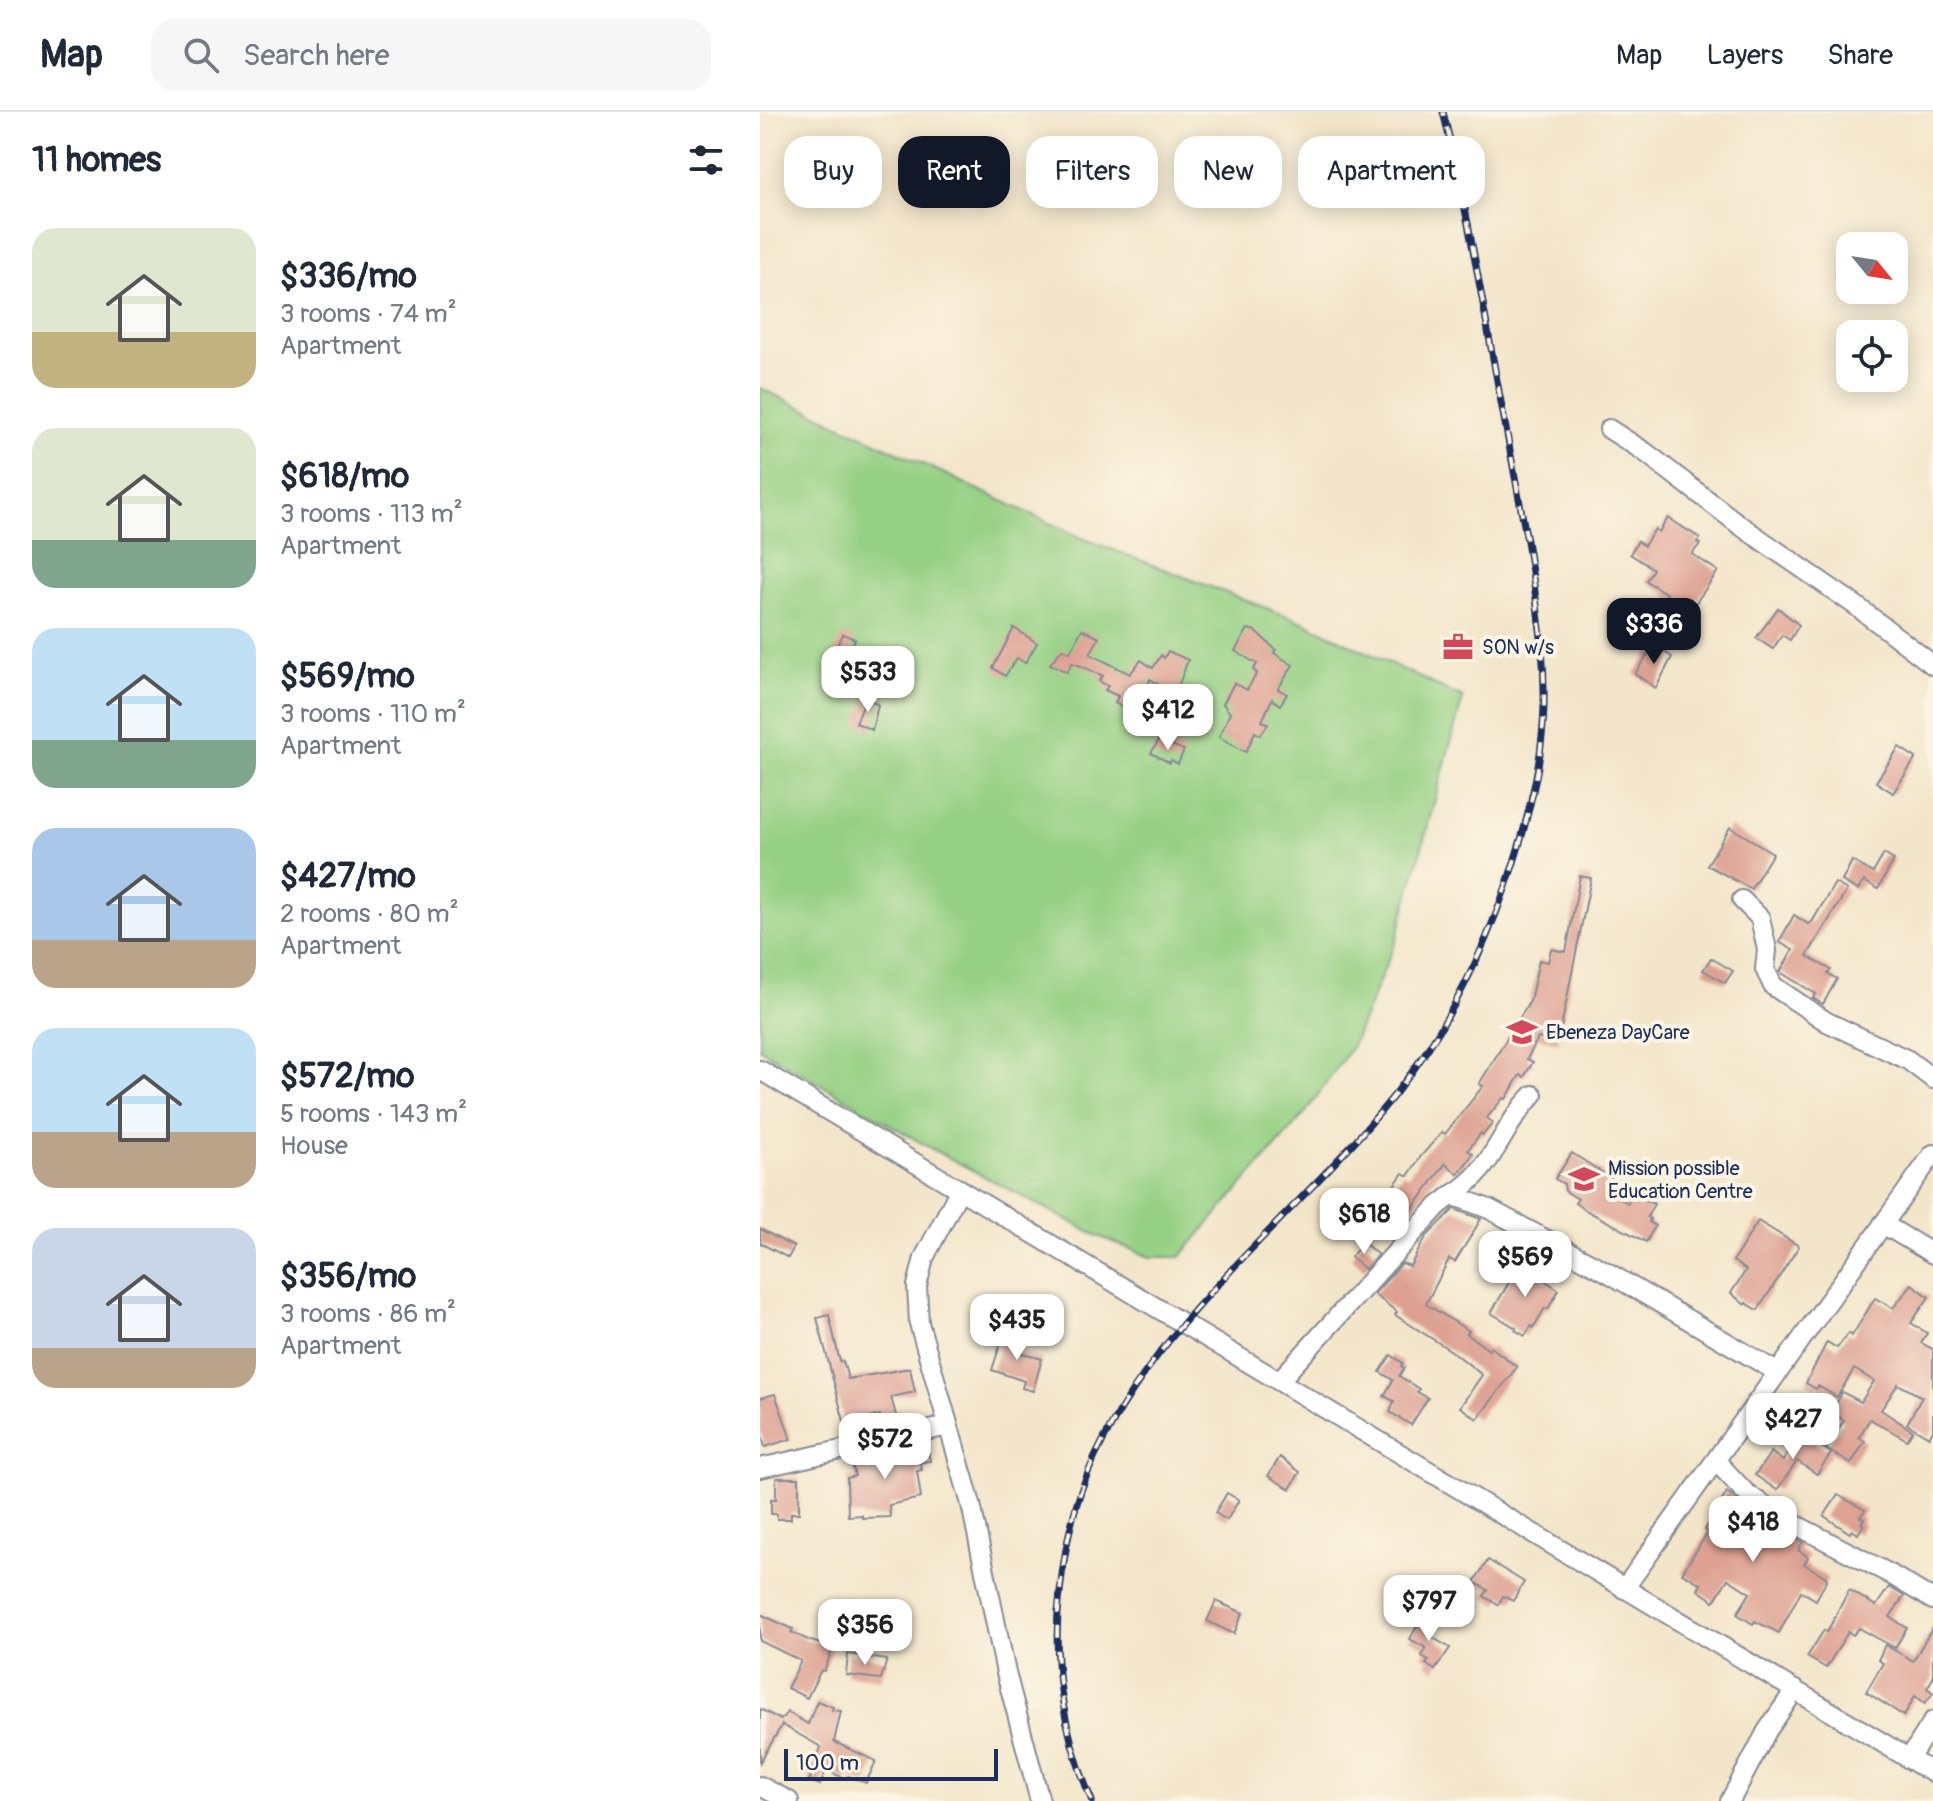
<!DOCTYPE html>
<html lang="en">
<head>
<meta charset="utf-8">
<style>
	body { margin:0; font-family:Pangolin,sans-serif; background:#f6f6f7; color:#1f2937; height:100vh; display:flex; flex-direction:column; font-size:30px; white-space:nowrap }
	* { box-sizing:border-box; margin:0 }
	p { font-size:26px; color:#747a83 }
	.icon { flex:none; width:44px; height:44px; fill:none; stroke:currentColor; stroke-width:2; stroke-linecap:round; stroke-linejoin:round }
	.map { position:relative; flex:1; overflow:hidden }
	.details { display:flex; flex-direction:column; background:#fff; width:760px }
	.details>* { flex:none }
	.guide { position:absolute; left:24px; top:24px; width:760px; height:72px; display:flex; gap:16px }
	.needle { width:52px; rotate:120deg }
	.tools { position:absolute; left:1076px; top:120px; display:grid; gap:16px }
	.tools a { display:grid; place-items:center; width:72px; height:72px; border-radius:16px; background:#fff; box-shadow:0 4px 20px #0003; font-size:40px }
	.scale { position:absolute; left:24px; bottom:20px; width:214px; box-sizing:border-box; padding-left:8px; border:4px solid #1b2f5e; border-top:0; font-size:22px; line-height:28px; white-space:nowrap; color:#1b2f5e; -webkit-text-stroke:6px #fcf5e5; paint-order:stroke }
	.price { position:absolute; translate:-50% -68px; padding:0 18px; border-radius:16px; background:#fff; color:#222; font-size:26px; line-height:52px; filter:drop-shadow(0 2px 4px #0008) }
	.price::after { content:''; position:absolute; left:50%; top:48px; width:24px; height:18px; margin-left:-12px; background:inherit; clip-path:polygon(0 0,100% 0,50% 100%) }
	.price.selected { background:#111827; color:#fff }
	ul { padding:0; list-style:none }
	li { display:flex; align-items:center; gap:24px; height:200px; padding:0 32px }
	li span { display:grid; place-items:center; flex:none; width:224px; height:160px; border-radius:24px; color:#555 }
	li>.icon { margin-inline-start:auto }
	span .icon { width:96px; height:96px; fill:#fffc; stroke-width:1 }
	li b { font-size:34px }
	h2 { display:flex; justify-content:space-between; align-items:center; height:96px; padding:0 32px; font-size:34px }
	.pill { padding:0 28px; border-radius:24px; background:#fff; box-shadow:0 4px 20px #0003; font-size:28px; line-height:72px }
	.pill.selected { background:#111827; color:#fff }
	header { display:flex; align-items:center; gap:48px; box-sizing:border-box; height:112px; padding:0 40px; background:#fff; border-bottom:2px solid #e0e1e3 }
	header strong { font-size:38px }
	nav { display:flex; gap:44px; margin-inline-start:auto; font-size:28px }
	.search { width:560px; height:72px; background:#f6f6f7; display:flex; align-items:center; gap:20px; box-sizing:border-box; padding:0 28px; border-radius:24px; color:#747a83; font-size:30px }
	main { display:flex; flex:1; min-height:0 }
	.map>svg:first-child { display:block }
	.green { fill:#96d084; stroke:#588071; stroke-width:2 }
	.building { fill:#dda091 }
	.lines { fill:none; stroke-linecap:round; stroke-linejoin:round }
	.minor-casing { stroke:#878a94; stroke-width:22 }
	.minor { stroke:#fff; stroke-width:18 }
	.rail-casing { stroke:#1b2f5e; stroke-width:7 }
	.rail { stroke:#fcf5e5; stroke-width:4; stroke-dasharray:12; stroke-linecap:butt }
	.labels { text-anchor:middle; stroke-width:8; stroke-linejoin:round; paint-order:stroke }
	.poi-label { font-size:20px; fill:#1b2f5e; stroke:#fcf5e5; text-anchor:start }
</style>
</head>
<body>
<header>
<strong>Map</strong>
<div class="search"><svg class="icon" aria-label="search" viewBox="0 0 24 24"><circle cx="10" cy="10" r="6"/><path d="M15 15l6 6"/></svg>Search here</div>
<nav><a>Map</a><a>Layers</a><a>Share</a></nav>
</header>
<main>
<section class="details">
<h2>11 homes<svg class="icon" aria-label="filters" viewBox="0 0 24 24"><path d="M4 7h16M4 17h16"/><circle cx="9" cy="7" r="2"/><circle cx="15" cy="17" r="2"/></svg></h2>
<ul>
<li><span style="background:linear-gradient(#dfe7d0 65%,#c2b280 0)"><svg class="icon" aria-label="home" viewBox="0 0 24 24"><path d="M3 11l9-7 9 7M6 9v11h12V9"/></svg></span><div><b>$336/mo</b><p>3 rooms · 74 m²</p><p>Apartment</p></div></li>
<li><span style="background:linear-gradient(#dfe7d0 70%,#7fa58c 0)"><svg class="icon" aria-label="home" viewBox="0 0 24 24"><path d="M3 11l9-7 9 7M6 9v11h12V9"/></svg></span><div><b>$618/mo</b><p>3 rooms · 113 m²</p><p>Apartment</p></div></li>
<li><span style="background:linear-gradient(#bfe0f5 70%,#7fa58c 0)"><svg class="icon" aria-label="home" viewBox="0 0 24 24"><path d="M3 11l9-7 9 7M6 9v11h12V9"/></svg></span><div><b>$569/mo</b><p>3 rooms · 110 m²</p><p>Apartment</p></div></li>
<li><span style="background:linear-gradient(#a9c7e8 70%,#b9a48a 0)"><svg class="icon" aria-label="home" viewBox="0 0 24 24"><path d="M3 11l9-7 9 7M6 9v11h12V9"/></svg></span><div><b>$427/mo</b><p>2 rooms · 80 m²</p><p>Apartment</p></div></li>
<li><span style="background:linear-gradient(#bfe0f5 65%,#b9a48a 0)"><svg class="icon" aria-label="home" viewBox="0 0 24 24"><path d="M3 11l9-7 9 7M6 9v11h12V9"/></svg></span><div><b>$572/mo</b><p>5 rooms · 143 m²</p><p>House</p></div></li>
<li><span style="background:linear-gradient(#c9d6e8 75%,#b9a48a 0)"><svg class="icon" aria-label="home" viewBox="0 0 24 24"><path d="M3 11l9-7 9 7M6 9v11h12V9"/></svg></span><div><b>$356/mo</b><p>3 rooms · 86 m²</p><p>Apartment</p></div></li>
</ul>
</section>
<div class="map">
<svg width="1173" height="1689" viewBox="0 0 1173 1689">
	<rect width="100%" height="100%" fill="#fcf5e5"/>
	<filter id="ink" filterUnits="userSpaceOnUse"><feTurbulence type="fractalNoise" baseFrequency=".0125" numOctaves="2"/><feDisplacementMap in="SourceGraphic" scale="16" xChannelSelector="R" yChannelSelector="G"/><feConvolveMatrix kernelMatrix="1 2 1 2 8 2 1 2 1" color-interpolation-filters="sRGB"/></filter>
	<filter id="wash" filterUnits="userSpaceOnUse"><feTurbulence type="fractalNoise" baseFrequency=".006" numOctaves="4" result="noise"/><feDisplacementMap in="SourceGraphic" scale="32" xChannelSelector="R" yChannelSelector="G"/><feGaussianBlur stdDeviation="1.8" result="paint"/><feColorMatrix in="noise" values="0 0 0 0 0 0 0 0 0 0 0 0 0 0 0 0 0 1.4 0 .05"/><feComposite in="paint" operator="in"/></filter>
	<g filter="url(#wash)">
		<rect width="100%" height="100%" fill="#f3e5c9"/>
		<path class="green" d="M0 276 322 426 543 510 703 586 636 829 592 934 546 1000 420 1145H390L336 1123 172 1037 0 937Z"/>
		<g id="blocks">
			<g class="building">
				<path d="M908 406 940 426 937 430 940 432 932 442 958 459 921 512 909 510 918 493 905 484 907 482 886 469 893 457 870 442 878 429 884 434 895 417 899 420Z"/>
				<path d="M1018 496 1039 513 1030 528 1022 523 1013 537 996 526Z"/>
				<path d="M254 516 277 531 265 551 257 546 245 564 233 556Z"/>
				<path d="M322 517 339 526 330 542 370 562 381 548 393 556 401 543 404 546 408 539 428 548 419 572 432 581 423 604 431 607 426 618 414 611 419 602 422 603 404 592 412 580 390 567 378 604 355 591 358 584 345 578 348 574 339 569 343 564 319 553 312 551 307 560 290 552 302 537 310 540Z"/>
				<path d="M488 517 495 519 516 538 514 541 533 553 518 577 527 582 520 593 512 587 502 609 508 612 500 623 495 620 486 640 459 625 470 601 463 592 474 571 487 578 497 561 493 558 497 552 475 539Z"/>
				<path d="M83 522 95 527 89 540 96 544 91 556 70 547Z"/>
				<path d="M894 533 912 545 896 576 875 562Z"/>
				<path d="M106 586 118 593 112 618 96 611Z"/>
				<path d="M399 628 424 638 418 652 411 648 410 651 391 641Z"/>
				<path d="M1139 635 1156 646 1133 681 1116 670Z"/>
				<path d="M970 715 1013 741 991 777 947 753Z"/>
				<path d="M1124 742 1134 748 1118 777 1104 769 1098 778 1082 769 1092 749 1113 761Z"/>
				<path d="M820 764 831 766 798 931 778 926 767 947 773 950 764 965 760 963 758 966 746 987 743 986 727 1006 733 1011 723 1023 721 1021 708 1038 713 1042 698 1062 685 1052 643 1110 620 1093 643 1061 648 1064 661 1044 682 1020 685 1022 723 974 719 972 770 889 779 848 788 850 791 837 806 840Z"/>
				<path d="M1075 771 1087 778 1047 844 1071 858 1068 862 1077 867 1063 892 1053 886 1056 882 1020 860 1033 838 1019 830 1034 803 1048 812 1052 810Z"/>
				<path d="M951 846 973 859 965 871 943 858Z"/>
				<path d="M812 1041 851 1066 844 1077 868 1091 873 1082 894 1092 887 1105 890 1107 889 1110 895 1114 886 1130 829 1100 815 1091 818 1087 805 1079 804 1072 795 1067Z"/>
				<path d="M694 1097 721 1107 695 1150 689 1147 666 1192 709 1219 707 1222 729 1238 731 1235 757 1255 717 1307 700 1295 722 1263 696 1242 635 1203 637 1200 614 1182 642 1151 650 1154 666 1125Z"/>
				<path d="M998 1109 1039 1134 998 1198 986 1191 985 1193 971 1181 986 1158 973 1149Z"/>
				<path d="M0 1117 34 1135 28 1146 0 1131Z"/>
				<path d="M603 1130 618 1143 605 1157 591 1145Z"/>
				<path d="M761 1150 782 1160 784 1168 799 1178 788 1197 785 1196 773 1216 771 1214 765 1224 755 1218 756 1216 731 1201Z"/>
				<path d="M1152 1172 1169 1185 1151 1211 1167 1221 1161 1231 1173 1237V1318L1169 1325 1147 1312 1162 1285 1138 1272 1121 1298 1153 1319 1147 1328 1110 1307 1099 1325 1105 1329 1091 1352 1066 1337 1084 1308 1072 1301 1082 1280 1101 1290 1114 1269 1094 1257 1077 1285 1058 1274 1056 1277 1046 1271 1067 1230 1077 1236 1089 1221 1092 1224 1115 1186 1133 1196Z"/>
				<path d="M69 1203 80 1250 83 1249 88 1267 150 1256 155 1280 131 1285 137 1307 122 1311 120 1303 98 1309 99 1313 86 1317 57 1206Z"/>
				<path d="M244 1221 263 1228 259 1240 282 1247 273 1279 262 1276 264 1269 232 1258Z"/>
				<path d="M631 1243 643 1251 641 1254 644 1256 639 1264 659 1277 657 1280 668 1286 651 1313 630 1300 634 1289 624 1284 633 1268 620 1260Z"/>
				<path d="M15 1282 31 1327 5 1335 0 1317V1286Z"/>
				<path d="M1040 1321 1071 1341 1057 1362 1037 1349 1017 1378 995 1363 1011 1340 1023 1349Z"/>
				<path d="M158 1333 159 1336 167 1333 170 1349 160 1350 162 1358 157 1359 161 1386 129 1393 130 1405 102 1406V1403L88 1404 87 1366 95 1364 91 1348Z"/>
				<path d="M520 1345 540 1360 530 1377 508 1364Z"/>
				<path d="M16 1366H39V1401H31V1407H17V1402H11V1387H16Z"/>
				<path d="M967 1380 1012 1414 1043 1430 1038 1438 1048 1445 1044 1452 1066 1465 1067 1468 1056 1488 1041 1479 1019 1521 995 1509 993 1512 977 1502 990 1481 968 1467 954 1489 938 1478 941 1472 922 1461 948 1420 945 1418Z"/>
				<path d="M467 1381 479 1388 467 1408 455 1401Z"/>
				<path d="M1078 1383 1105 1398 1100 1405 1104 1407 1101 1411 1104 1412 1098 1422 1092 1418 1090 1421 1064 1404Z"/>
				<path d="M728 1448 764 1470 753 1489 743 1484 738 1493 724 1484 728 1478 714 1470Z"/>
				<path d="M1129 1475 1144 1484 1130 1505 1147 1516 1135 1536 1099 1516 1093 1523 1088 1520 1066 1556 1047 1545 1064 1518 1067 1520 1089 1478 1116 1494Z"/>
				<path d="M456 1489 483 1501 474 1522 447 1509Z"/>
				<path d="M0 1502 33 1517 31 1520 48 1528 73 1536 64 1559 61 1558 47 1586 27 1576 41 1549 0 1529Z"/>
				<path d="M663 1503 674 1509 667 1522 690 1536 675 1558 666 1552 669 1548 662 1544 666 1536 650 1527Z"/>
				<path d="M1173 1515V1566L1167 1576 1173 1581 1165 1591 1155 1584 1144 1604 1106 1580 1123 1551 1118 1548 1125 1533 1153 1549Z"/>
				<path d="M88 1542 127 1548 121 1567 86 1563Z"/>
				<path d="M57 1589 73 1595 72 1598 81 1599 74 1630 116 1649 106 1671 88 1664 86 1667 66 1658 60 1673 49 1669 61 1635 22 1613 0 1650V1597L21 1608 27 1600 48 1612Z"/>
			</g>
		</g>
	</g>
	<g filter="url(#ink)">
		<use href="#blocks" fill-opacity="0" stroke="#878a94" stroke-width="2"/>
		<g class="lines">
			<g class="minor-casing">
				<g id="minor">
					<path d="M849 317 885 340 981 414 1095 493 1173 553"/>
					<path d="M982 788 1000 806 1007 838 1005 857 1013 874 1067 910 1148 948 1173 967"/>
					<path d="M0 958 1173 1661"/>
					<path d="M200 1077 164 1146 157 1174 159 1211 211 1392 246 1561 280 1689"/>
					<path d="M692 1083C736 1056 740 1016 773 983"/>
					<path d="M1123 1112 1173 1142"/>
					<path d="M519 1269 678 1094 692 1083 729 1097 847 1160 1017 1260"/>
					<path d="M956 1349 985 1380 1019 1404 1130 1462 1173 1488"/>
					<path d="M0 1356 188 1314"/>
					<path d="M864 1477 1173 1042"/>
					<path d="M1149 1647 1173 1609"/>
					<path d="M0 1674 29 1689"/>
					<path d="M970 1689 1007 1619 1035 1578"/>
				</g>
			</g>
			<use href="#minor" class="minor"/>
			<g class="rail-casing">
				<path id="rail" d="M332 1689C304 1624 291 1550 300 1480 304 1440 312 1400 327 1363 391 1209 535 1108 636 981 695 907 736 814 762 724 770 694 778 663 781 633 790 565 778 496 767 429 757 377 748 325 738 274 721 182 706 90 683 0"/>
			</g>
			<use href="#rail" class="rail"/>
		</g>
	</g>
	<defs>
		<g id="office-bare" transform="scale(2.4)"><path d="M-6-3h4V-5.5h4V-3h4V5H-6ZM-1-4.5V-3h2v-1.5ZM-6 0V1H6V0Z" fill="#d1495b" stroke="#fcf5e5" stroke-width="2.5" paint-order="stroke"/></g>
		<g id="school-bare" transform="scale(2.4)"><path d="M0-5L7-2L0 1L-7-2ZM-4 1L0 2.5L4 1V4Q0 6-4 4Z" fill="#d1495b" stroke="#fcf5e5" stroke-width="2.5" paint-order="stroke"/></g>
	</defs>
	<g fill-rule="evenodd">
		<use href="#office-bare" x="698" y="535"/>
		<use href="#school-bare" x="762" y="920"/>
		<use href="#school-bare" x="824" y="1067"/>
	</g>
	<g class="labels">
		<g class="poi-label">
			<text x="722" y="542">SON w/s</text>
			<text x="786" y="927">Ebeneza DayCare</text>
			<text x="848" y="1063">Mission possible<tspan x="848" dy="23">Education Centre</tspan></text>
		</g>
	</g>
</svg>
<div class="tools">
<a><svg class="needle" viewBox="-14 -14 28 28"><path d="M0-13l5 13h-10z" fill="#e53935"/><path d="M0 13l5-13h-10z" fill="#747a83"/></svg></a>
<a><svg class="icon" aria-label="locate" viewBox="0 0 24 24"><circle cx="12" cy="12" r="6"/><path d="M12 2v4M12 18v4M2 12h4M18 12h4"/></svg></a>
</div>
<div class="scale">100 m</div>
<b class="price selected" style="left:894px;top:554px">$336</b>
<b class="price" style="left:108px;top:602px">$533</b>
<b class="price" style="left:408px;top:640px">$412</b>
<b class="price" style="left:604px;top:1144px">$618</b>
<b class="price" style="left:765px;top:1187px">$569</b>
<b class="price" style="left:257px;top:1250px">$435</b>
<b class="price" style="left:1033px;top:1349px">$427</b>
<b class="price" style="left:125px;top:1369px">$572</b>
<b class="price" style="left:993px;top:1452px">$418</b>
<b class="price" style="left:669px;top:1531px">$797</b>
<b class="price" style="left:105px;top:1555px">$356</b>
<div class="guide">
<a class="pill">Buy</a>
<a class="pill selected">Rent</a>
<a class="pill">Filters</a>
<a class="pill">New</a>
<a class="pill">Apartment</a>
</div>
</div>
</main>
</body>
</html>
